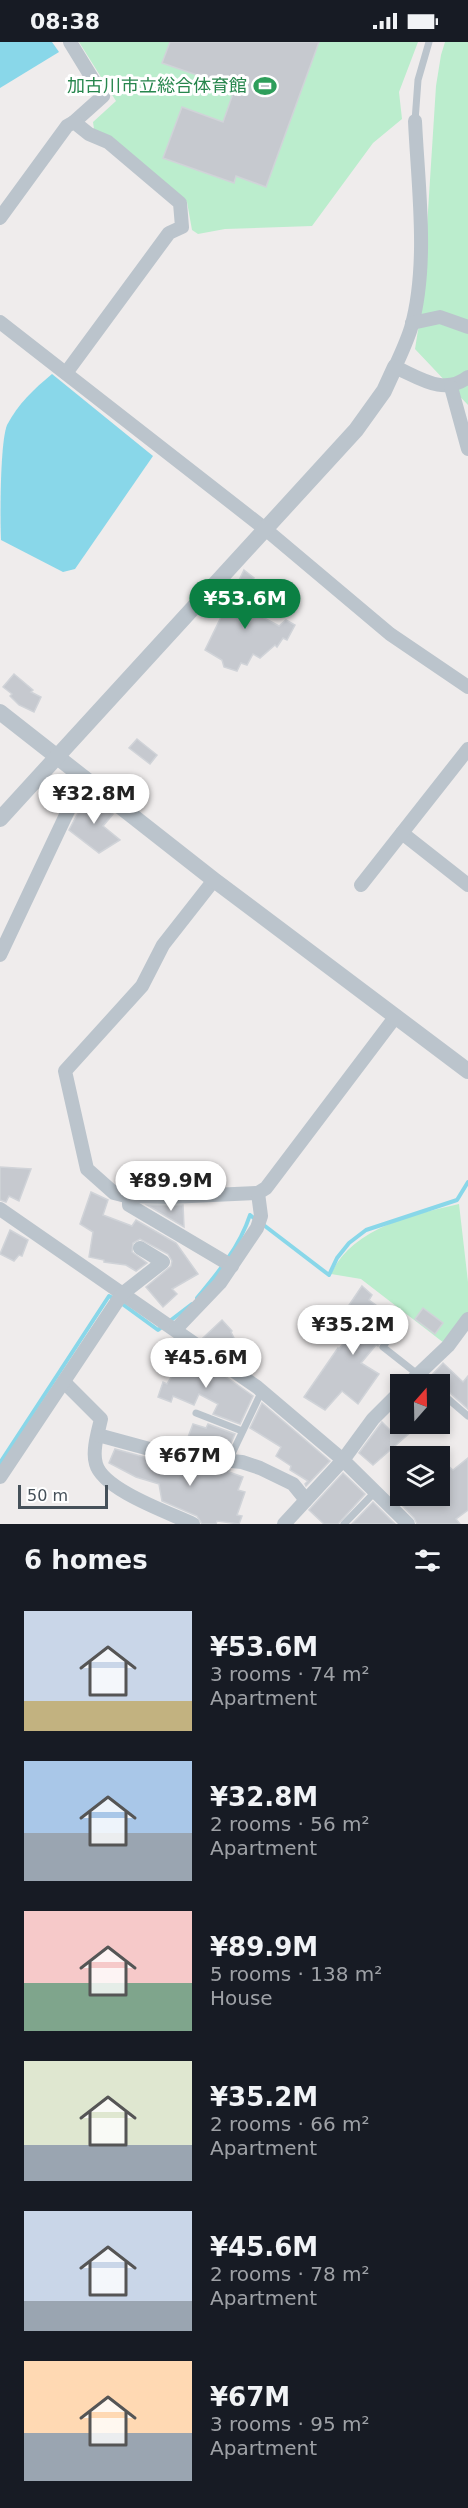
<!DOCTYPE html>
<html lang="en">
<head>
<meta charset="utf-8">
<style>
	body { margin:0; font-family:"DejaVu Sans","Noto Sans JP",sans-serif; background:#20242c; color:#f1f3f6; height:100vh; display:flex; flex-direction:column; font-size:22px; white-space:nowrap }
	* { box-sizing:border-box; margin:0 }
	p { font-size:20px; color:#9ea1a6 }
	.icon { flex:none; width:33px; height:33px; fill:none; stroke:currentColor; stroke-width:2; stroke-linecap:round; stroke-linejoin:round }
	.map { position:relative; height:1482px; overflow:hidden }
	.details { display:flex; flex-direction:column; background:#171b24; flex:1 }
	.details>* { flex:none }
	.needle { width:39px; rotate:20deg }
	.buttons { position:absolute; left:390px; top:1332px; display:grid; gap:12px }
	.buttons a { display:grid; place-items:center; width:60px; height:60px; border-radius:0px; background:#171b24; box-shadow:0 3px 9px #0003; font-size:30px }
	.scale { position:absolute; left:18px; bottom:15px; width:90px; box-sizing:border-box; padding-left:6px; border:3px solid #455059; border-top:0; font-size:16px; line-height:21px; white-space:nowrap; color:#455059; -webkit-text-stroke:4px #fff; paint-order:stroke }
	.price { position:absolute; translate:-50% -51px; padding:0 14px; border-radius:21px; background:#fff; color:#222; font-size:20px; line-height:39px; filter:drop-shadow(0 2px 3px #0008) }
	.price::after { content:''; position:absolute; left:50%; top:36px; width:18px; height:14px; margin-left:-9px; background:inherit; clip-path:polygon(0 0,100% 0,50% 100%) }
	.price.on { background:#0b8043; color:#fff }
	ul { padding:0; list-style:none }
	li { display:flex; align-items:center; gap:18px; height:150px; padding:0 24px }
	li span { display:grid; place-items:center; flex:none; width:168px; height:120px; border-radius:0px; color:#555 }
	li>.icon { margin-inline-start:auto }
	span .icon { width:72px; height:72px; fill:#fffc; stroke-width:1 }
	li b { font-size:26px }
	h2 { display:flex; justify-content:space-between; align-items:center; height:72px; padding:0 24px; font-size:26px }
	.status { display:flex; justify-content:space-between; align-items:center; height:42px; padding:0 30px; background:#171b24; direction:ltr }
	.status svg { height:16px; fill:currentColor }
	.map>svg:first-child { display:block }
	.green { fill:#bbedcd }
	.water { fill:#89d7e9 }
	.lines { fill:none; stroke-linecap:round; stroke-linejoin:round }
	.stream { stroke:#89d7e9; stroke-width:4 }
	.building { fill:#c6c9cf; stroke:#d0d3d8; stroke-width:1.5 }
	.service { stroke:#bbc4cc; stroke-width:7 }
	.minor { stroke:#bbc4cc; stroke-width:14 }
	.tertiary { stroke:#bbc4cc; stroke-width:16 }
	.labels { text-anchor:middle; stroke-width:6; stroke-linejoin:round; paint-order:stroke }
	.leisure-label { font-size:18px; fill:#27864d; stroke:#fff; text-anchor:end }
</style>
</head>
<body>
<div class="status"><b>08:38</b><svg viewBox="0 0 49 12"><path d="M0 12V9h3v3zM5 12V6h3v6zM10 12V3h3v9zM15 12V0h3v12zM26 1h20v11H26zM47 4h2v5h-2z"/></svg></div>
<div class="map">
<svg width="468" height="1482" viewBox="0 0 468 1482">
	<rect width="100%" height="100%" fill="#efecec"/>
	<g class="green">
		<path d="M79 0H418L399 50 402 77 373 101 312 184 225 187 198 192 192 188 187 160 111 96 94 87 93 80 116 59Z"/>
		<path d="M445 0H468V363L415 307 422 263 436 44 441 13Z"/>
		<path d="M459 1162 468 1240V1270L444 1301 361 1237 331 1232C352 1186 414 1172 459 1162Z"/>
	</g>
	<g class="water">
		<path d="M0 0H52L59 10 0 46Z"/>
		<path d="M52 332 153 414 75 527 63 530 1 498C0 475 0 401 7 383 18 362 34 347 52 332Z"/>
	</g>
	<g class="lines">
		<g class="stream">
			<path d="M261 1181 329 1233 337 1216 349 1201 366 1188 457 1158 468 1140"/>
			<path d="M197 1256C218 1231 240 1204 250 1173L255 1177"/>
			<path d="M121 1261 158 1288 192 1262"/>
			<path d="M0 1421 109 1254 115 1257"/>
		</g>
	</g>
	<g class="building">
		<path d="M170 0H319L266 145 236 134 234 141 163 116 182 65 223 80 235 46 162 21Z"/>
		<path d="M244 528 254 536 246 547 254 551 248 567 279 584 286 578 295 583 287 598 283 596 277 605 275 603 260 616 253 612 247 623 241 621 237 629 224 625 222 618 205 608Z"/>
		<path d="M14 632 33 648 31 650 41 655 34 670 19 663 10 654 12 652 3 645Z"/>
		<path d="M137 697 157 713 150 722 129 706Z"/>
		<path d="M88 752 113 772 103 784 120 798 99 811 69 788Z"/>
		<path d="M0 1125 31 1127 19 1159 9 1154 6 1160 0 1158Z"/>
		<path d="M91 1150 108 1158 103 1173 132 1184 136 1178 176 1201 198 1232 172 1247 177 1252 163 1265 146 1245 171 1224 172 1219 168 1212 140 1197 133 1201 132 1210 147 1221 136 1229 126 1223 104 1220V1218L89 1215 93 1190 80 1182Z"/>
		<path d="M147 1163H183L184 1185Z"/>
		<path d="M10 1188 28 1198 22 1214 19 1213 14 1219 0 1212Z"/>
		<path d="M362 1244 372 1253 369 1258 395 1277 378 1304 376 1303 361 1321 379 1332 358 1362 342 1349 325 1368 304 1355 338 1306 339 1307 361 1278 347 1266Z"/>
		<path d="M423 1266 443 1281 435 1292 415 1277Z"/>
		<path d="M222 1278 232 1289 231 1290 241 1310 234 1318 203 1296Z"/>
		<path d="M175 1312 188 1328 198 1315 253 1354 240 1382 213 1372 218 1362 199 1352 194 1363 173 1354 171 1360 158 1355 163 1340 167 1342 175 1329 167 1318Z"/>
		<path d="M443 1321 463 1340 468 1334V1367L440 1342H436L430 1335Z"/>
		<path d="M262 1361 330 1419 306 1444 305 1442 308 1439 290 1428 291 1424 276 1414 281 1405 250 1386Z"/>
		<path d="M382 1380 393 1391 403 1382H420L373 1423 359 1411Z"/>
		<path d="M193 1382 206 1386 208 1382 235 1392 227 1410 193 1402 194 1399 187 1398Z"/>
		<path d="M115 1407 159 1419 158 1422 181 1429 188 1419 230 1428 229 1430 243 1435 238 1448 245 1450 237 1473 242 1474 239 1482 217 1479 216 1482H202L197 1474 162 1459 159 1442 136 1435 109 1421Z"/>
		<path d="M468 1416V1468L456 1477 460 1482H417L414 1476 401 1462 409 1454H440V1417L453 1428Z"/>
		<path d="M343 1431 365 1452 338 1482H324L309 1468Z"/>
		<path d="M373 1460 395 1482H352Z"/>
	</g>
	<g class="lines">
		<g class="service">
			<path d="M415 79 418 38 429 0"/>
			<path d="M389 1296 383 1305 430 1342"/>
			<path d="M440 1350 468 1374"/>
			<path d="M196 1371 242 1389"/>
			<path d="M229 1418 259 1355 264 1350"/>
			<path d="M344 1482 375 1450"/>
		</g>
		<g class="minor">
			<path d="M70 0 103 54 74 80"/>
			<path d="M415 79C418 144 429 223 411 286 407 299 401 312 395 325 420 336 444 354 468 335"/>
			<path d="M0 176 67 84 74 80 89 92 108 100 180 161 182 185 169 191 66 331"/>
			<path d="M0 280 264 486 390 592 468 645"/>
			<path d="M412 281 440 275 468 285"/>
			<path d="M451 345 468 407"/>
			<path d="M402 791 468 843"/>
			<path d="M214 838 163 903 142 944 65 1029 87 1127 114 1151 126 1154 170 1155 258 1151"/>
			<path d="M361 843 468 707"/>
			<path d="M0 913 84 735"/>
			<path d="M129 1154V1163L232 1224"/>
			<path d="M0 1167 257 1345 343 1418 408 1482"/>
			<path d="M176 1287 220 1241 257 1186 261 1174 258 1151 266 1146 396 974"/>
			<path d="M64 1340 101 1377C98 1390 92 1409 96 1422 103 1448 170 1471 193 1482"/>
			<path d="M408 1342 448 1304 468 1277"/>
			<path d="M98 1393 179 1415 186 1409 221 1418 242 1420 260 1426 293 1442 306 1458"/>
			<path d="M0 1435 122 1252 163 1220 140 1206"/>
			<path d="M284 1482 343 1418 373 1377 400 1350"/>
		</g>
		<g class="tertiary">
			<path d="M0 670 214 838 468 1029"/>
			<path d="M0 777 356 388 384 349 395 325"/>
		</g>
	</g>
	<defs>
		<g id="stadium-bare" transform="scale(1.8)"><path d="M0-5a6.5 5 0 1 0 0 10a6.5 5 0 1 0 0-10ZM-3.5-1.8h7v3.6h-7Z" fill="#2e9e5b" stroke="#fff" stroke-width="2.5" paint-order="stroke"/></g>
	</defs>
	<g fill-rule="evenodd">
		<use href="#stadium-bare" x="265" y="44"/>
	</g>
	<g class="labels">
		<g class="leisure-label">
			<text x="247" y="50">加古川市立総合体育館</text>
		</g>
	</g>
</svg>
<div class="buttons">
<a><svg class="needle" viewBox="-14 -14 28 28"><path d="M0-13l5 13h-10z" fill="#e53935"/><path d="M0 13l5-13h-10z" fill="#9ea1a6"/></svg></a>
<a><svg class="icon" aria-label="layers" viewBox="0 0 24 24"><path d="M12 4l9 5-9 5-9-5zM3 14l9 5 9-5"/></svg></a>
</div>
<div class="scale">50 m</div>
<b class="price on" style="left:245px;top:588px">¥53.6M</b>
<b class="price" style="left:94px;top:783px">¥32.8M</b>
<b class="price" style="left:171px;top:1170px">¥89.9M</b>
<b class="price" style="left:353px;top:1314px">¥35.2M</b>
<b class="price" style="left:206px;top:1347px">¥45.6M</b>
<b class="price" style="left:190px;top:1445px">¥67M</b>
</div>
<section class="details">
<h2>6 homes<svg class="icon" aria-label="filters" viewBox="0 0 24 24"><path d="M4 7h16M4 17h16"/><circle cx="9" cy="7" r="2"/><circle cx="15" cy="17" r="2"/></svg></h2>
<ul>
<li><span style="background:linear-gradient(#c9d6e8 75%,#c2b280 0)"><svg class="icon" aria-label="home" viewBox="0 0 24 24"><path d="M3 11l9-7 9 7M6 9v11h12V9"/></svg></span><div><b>¥53.6M</b><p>3 rooms · 74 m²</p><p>Apartment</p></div></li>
<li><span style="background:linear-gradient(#a9c7e8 60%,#9aa5b1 0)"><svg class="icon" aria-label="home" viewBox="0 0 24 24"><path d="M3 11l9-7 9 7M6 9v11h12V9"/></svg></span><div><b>¥32.8M</b><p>2 rooms · 56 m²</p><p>Apartment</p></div></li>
<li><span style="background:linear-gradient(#f6c9c9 60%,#7fa58c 0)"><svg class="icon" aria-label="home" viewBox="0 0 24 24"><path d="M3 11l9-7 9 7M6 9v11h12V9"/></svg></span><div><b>¥89.9M</b><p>5 rooms · 138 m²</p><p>House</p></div></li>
<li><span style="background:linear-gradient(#dfe7d0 70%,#9aa5b1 0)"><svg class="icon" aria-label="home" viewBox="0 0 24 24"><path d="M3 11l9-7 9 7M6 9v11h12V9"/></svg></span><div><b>¥35.2M</b><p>2 rooms · 66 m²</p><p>Apartment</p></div></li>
<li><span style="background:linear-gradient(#c9d6e8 75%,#9aa5b1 0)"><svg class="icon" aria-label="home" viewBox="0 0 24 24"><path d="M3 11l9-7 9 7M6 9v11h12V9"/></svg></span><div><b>¥45.6M</b><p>2 rooms · 78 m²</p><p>Apartment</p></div></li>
<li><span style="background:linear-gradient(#ffd9b3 60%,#9aa5b1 0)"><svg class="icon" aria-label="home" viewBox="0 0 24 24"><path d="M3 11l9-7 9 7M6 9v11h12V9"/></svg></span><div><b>¥67M</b><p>3 rooms · 95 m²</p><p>Apartment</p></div></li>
</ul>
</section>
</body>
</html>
